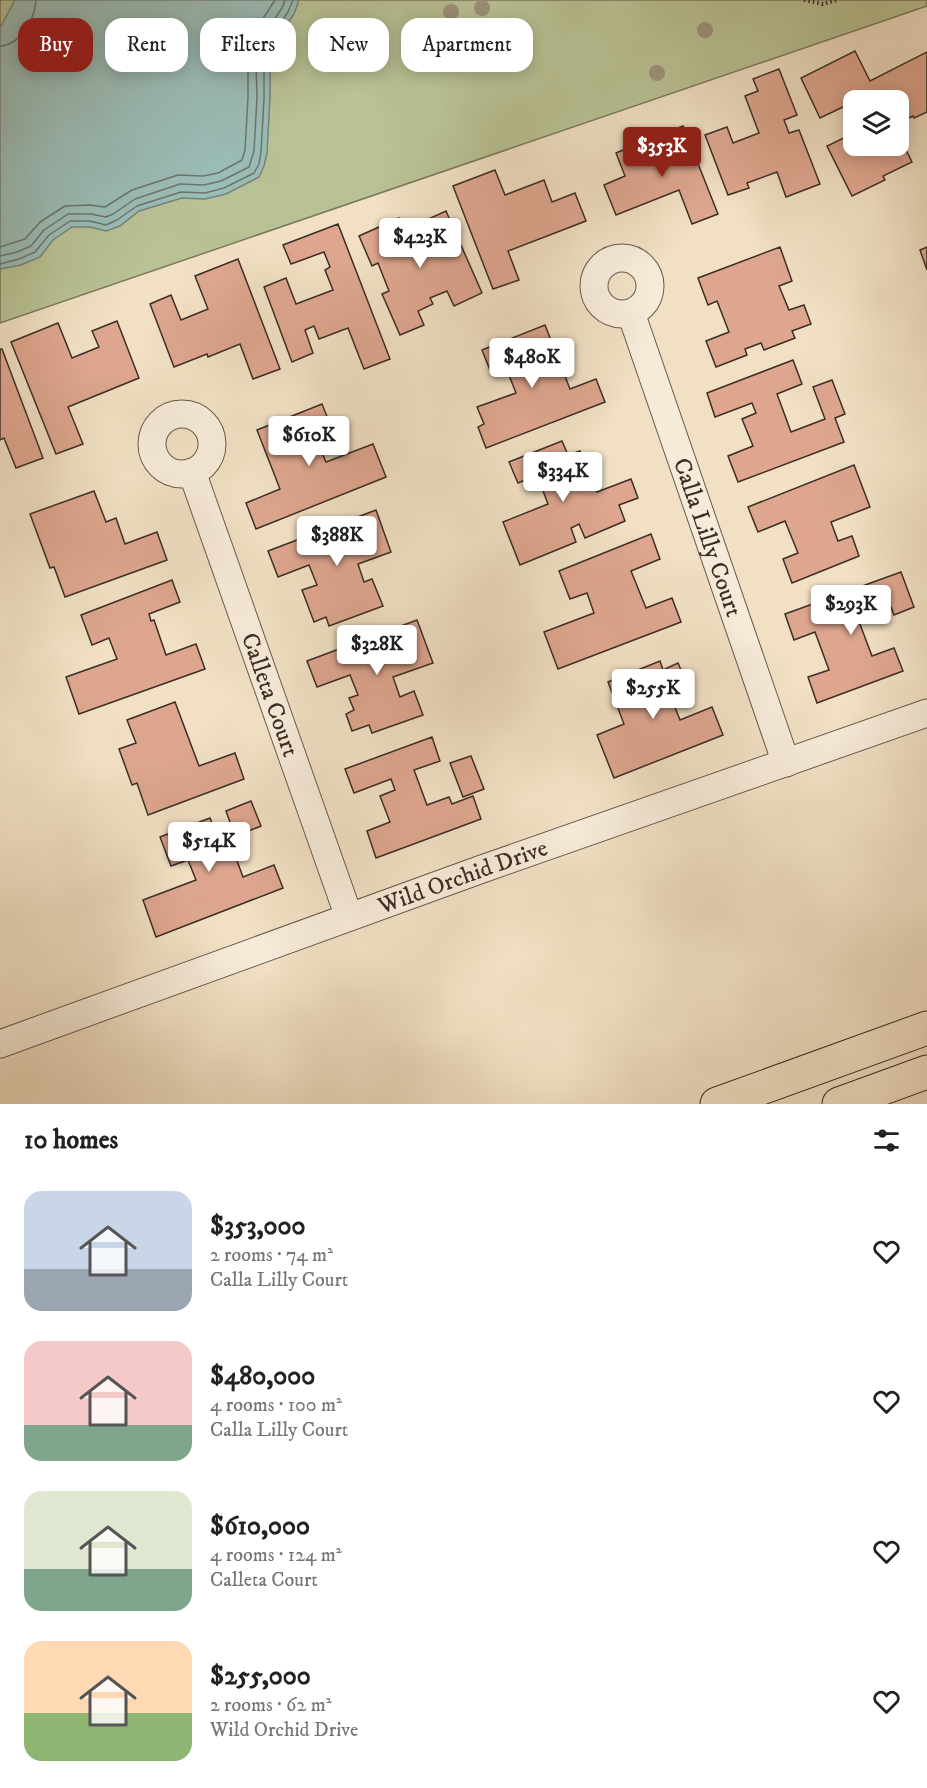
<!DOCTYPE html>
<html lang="en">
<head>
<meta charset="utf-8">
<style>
	body { margin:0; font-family:"IM FELL DW Pica",serif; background:#f2f2f2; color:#222; height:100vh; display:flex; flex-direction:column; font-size:22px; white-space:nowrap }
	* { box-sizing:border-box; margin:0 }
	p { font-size:20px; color:#767676 }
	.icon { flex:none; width:33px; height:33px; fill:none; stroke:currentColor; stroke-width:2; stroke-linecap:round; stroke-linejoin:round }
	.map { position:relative; height:1104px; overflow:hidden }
	.details { display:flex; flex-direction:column; background:#fff; flex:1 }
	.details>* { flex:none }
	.guide { position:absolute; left:18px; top:18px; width:600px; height:54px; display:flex; gap:12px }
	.fabs { position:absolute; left:843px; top:90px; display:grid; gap:12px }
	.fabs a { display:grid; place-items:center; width:66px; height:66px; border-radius:12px; background:#fff; box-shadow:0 3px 15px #0003; font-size:30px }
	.price { position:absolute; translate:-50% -51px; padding:0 14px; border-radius:6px; background:#fff; color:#222; font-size:20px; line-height:39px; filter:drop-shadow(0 2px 3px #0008) }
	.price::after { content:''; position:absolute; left:50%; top:36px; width:18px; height:14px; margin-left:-9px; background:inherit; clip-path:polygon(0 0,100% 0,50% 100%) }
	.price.on { background:#8f2418; color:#fff }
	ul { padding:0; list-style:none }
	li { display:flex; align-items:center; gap:18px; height:150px; padding:0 24px }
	li span { display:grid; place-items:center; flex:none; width:168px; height:120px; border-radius:18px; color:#555 }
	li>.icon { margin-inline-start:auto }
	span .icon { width:72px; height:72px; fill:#fffc; stroke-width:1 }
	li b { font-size:26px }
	h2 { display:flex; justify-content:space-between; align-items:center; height:72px; padding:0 24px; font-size:26px }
	.pill { padding:0 21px; border-radius:18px; background:#fff; box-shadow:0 3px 15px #0003; font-size:21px; line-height:54px }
	.pill.on { background:#8f2418; color:#fff }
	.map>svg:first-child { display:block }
	.green { fill:#b9c295; stroke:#7a785e; stroke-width:1.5 }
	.water { fill:#9bbdb7; stroke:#75837d; stroke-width:1.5 }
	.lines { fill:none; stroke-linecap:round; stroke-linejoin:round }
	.shore { stroke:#6c756f; stroke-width:1.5 }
	.building { fill:#dea68f; stroke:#3c2d27; stroke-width:1.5 }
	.minor-casing { stroke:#695a4e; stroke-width:29 }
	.highway-casing { stroke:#3c2d27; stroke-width:35 }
	.path { stroke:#3c2d27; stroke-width:4; stroke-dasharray:1.5 3; stroke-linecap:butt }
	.minor { stroke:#f6ebd9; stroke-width:27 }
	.highway { stroke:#f1e0c4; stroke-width:33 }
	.tree { fill:#9e927c }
	.labels { text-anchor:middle; stroke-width:6; stroke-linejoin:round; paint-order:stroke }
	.street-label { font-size:24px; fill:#3c2d27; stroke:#f6ebd9 }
</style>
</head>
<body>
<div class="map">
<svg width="927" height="1104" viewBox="0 0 927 1104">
	<rect width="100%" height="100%" fill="#f1e0c4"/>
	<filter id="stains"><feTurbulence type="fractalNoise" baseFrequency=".00333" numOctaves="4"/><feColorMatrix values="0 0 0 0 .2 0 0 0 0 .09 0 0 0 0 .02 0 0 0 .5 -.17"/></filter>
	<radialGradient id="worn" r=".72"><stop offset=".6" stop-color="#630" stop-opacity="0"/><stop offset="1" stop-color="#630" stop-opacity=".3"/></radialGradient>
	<path class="green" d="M0 0H927V6L0 323Z"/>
	<path class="water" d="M15 0H299L294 14 278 37 270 68V97L267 153 264 166 259 177 226 194 205 199 182 198 139 211 120 226 106 231 90 227H72L53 240 40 257 21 265 0 269V28Z"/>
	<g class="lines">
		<g class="shore">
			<path d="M0 46C20 45 35 19 36 0"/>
			<path d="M0 247 25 239 40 222 65 206 90 205 105 207 132 190 178 175 203 176 218 173 242 160 245 150 248 97V63L257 28 275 0"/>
			<path d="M0 256 17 252 31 246 44 230 68 214H91L106 217 113 214 135 199 180 184 204 185 221 181 249 167 254 151 257 97 256 65 266 32 282 8 285 0"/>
			<path d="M0 264 19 259 35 252 49 235 70 221H90L106 225 117 220 137 206 181 192 205 193 224 188 254 173 259 164 261 152 264 98V67L273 35 288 12 293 0"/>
		</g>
	</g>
	<g class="building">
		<path d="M855 51 870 81 927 52V112L914 118 913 116 898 123V100H854V128L843 107 820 118 801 78Z"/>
		<path d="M779 69 797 115 784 120 789 133 799 130 820 184 786 197 777 172 747 183 749 188 728 195 705 135 727 127 733 143 759 133 745 96 758 91 753 79Z"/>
		<path d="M683 126 718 214 692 224 679 190 616 215 604 185 625 176 616 153 635 145 641 159 660 151 654 137Z"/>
		<path d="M854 133V146H898V134L912 162 883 176 885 180 852 196 827 146Z"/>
		<path d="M495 170 505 195 544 180 552 202 575 193 586 221 508 251 519 280 493 289 453 186Z"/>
		<path d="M446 211 482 293 454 306 447 291 430 298 433 304 418 311 424 325 400 335 382 294 389 291 378 263 372 266 359 236 399 218 411 247 434 237 426 220Z"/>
		<path d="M338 224 390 359 364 369 348 328 319 339 314 326 305 330 313 353 292 362 264 287 286 278 296 304 333 290 325 270 330 267 324 252 291 264 283 245Z"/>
		<path d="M780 247 792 281 779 286 789 310 804 305 811 324 792 331 795 338 764 350 761 343 745 349 747 355 716 367 706 341 729 332 717 301 708 305 698 278Z"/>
		<path d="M927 247V270L920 250Z"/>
		<path d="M238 259 280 369 253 379 240 344 208 357 207 354 174 367 150 304 171 295 181 320 208 309 195 276Z"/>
		<path d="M117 321 139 378 68 407 83 444 56 454 11 342 58 323 72 358 99 347 92 331Z"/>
		<path d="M545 325 570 389 596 379 605 402 486 448 478 427 484 424 477 407 516 393 505 365 490 370 482 350Z"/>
		<path d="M0 349H2L43 458 16 468 4 438 0 440Z"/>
		<path d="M793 360 802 384 777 394 791 432 825 419 813 387 832 380 845 414 835 418 844 442 738 482 728 456 753 446 742 419 756 413 752 403 715 417 707 393Z"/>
		<path d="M322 404 334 434 317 441 326 462 373 444 386 477 256 529 246 503 280 489 257 430Z"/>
		<path d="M562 441 568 455 580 451 597 492 631 479 638 498 619 505 625 521 585 538 579 524 571 528 576 542 520 565 503 522 548 504 537 475 518 483 509 462Z"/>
		<path d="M854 465 870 507 831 522 838 541 852 536 859 556 792 583 783 559 798 553 785 521 758 532 748 507Z"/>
		<path d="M94 491 106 522 116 518 125 544 157 532 167 560 65 597 54 567 50 568 30 514Z"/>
		<path d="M376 510 391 552 358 564 364 582 372 579 383 606 329 626 326 617 314 622 302 590 317 585 309 565 278 577 268 551Z"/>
		<path d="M651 534 660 559 631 571 646 608 672 598 681 622 558 669 544 632 594 613 587 593 570 599 559 571Z"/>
		<path d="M901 572 914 607 894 615 891 607 858 619 872 656 894 648 903 671 817 703 808 677 829 670 815 632 794 640 785 614Z"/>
		<path d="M172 580 180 602 149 614 151 621 154 620 166 655 196 644 205 669 79 714 66 677 117 659 109 638 92 645 81 615Z"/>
		<path d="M417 620 433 663 393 677 400 697 414 691 423 715 372 733 369 725 352 731 346 714 354 710 349 698 358 695 350 675 317 687 307 661Z"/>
		<path d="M660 661 663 670 678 663 687 684 678 687 683 699 673 702 680 720 712 707 723 735 614 778 597 735 624 724 608 682Z"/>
		<path d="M175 702 199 766 235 753 244 779 148 815 137 783 132 785 119 749 136 743 127 720Z"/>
		<path d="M432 737 440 761 414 770 427 805 449 797 452 804 473 796 481 819 376 858 367 831 390 822 380 796 395 790 391 779 354 793 345 769Z"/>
		<path d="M471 756 484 789 463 797 450 763Z"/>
		<path d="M251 801 261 826 229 839 243 877 274 865 283 888 156 937 143 900 196 880 188 860 171 866 160 837 210 818 215 831 231 825 226 811Z"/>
	</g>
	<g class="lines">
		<g class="minor-casing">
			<g id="minor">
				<circle cx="622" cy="286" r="28"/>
				<path id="s1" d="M631 313 786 763"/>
				<circle cx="182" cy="444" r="30"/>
				<path id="s2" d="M192 472 349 917"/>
				<path id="s3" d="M0 1044 482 869 927 713"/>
			</g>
		</g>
		<g class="highway-casing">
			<g id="highway">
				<path d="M717 1104 927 1028"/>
				<path d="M839 1104 927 1072"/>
			</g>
		</g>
		<path class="path" d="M804 0 823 4 837 0"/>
		<use href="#minor" class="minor"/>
		<use href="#highway" class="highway"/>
	</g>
	<g class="tree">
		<circle cx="482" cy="8" r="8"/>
		<circle cx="451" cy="12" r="8"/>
		<circle cx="485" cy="30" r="8"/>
		<circle cx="705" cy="30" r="8"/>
		<circle cx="462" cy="31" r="8"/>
		<circle cx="657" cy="73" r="8"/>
	</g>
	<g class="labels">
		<g class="street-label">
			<text dy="8" stroke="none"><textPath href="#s1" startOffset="237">Calla Lilly Court</textPath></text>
			<text dy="8" stroke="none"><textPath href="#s2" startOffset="236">Calleta Court</textPath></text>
			<text dy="8" stroke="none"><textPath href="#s3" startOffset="492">Wild Orchid Drive</textPath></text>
		</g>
	</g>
	<rect width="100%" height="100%" filter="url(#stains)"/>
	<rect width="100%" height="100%" fill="url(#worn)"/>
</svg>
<div class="fabs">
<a><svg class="icon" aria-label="layers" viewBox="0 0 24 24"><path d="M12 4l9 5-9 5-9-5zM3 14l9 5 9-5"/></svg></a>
</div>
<b class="price on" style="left:662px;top:178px">$353K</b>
<b class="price" style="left:420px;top:269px">$423K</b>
<b class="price" style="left:532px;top:389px">$480K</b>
<b class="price" style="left:309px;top:467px">$610K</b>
<b class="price" style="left:563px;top:503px">$334K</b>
<b class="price" style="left:337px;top:567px">$388K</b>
<b class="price" style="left:851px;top:636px">$293K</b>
<b class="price" style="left:377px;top:676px">$328K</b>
<b class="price" style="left:653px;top:720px">$255K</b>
<b class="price" style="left:209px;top:873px">$514K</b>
<div class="guide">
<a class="pill on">Buy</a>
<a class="pill">Rent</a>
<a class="pill">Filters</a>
<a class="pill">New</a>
<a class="pill">Apartment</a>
</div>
</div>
<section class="details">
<h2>10 homes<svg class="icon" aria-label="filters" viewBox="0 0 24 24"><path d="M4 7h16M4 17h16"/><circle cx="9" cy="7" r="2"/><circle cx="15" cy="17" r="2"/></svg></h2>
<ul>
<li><span style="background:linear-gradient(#c9d6e8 65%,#9aa5b1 0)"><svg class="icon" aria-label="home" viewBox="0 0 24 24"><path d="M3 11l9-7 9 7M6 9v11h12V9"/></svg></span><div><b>$353,000</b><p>2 rooms · 74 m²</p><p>Calla Lilly Court</p></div><svg class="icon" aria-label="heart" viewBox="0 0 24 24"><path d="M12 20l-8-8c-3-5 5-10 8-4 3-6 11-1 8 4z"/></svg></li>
<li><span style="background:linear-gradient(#f6c9c9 70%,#7fa58c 0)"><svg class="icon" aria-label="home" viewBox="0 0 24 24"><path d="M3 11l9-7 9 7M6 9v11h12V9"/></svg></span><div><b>$480,000</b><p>4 rooms · 100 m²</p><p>Calla Lilly Court</p></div><svg class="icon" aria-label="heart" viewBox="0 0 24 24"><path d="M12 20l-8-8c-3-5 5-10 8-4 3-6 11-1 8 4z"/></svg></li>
<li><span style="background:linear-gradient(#dfe7d0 65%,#7fa58c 0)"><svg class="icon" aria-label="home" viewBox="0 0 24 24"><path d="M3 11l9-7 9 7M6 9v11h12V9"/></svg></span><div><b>$610,000</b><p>4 rooms · 124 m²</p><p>Calleta Court</p></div><svg class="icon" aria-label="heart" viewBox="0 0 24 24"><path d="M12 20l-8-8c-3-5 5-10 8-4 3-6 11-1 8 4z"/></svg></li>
<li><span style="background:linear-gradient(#ffd9b3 60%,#8fb573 0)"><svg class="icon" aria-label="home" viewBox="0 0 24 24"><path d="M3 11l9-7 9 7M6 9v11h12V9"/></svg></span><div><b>$255,000</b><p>2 rooms · 62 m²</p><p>Wild Orchid Drive</p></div><svg class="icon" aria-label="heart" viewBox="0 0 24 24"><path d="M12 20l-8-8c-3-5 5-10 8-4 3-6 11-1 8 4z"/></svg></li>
</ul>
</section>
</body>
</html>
